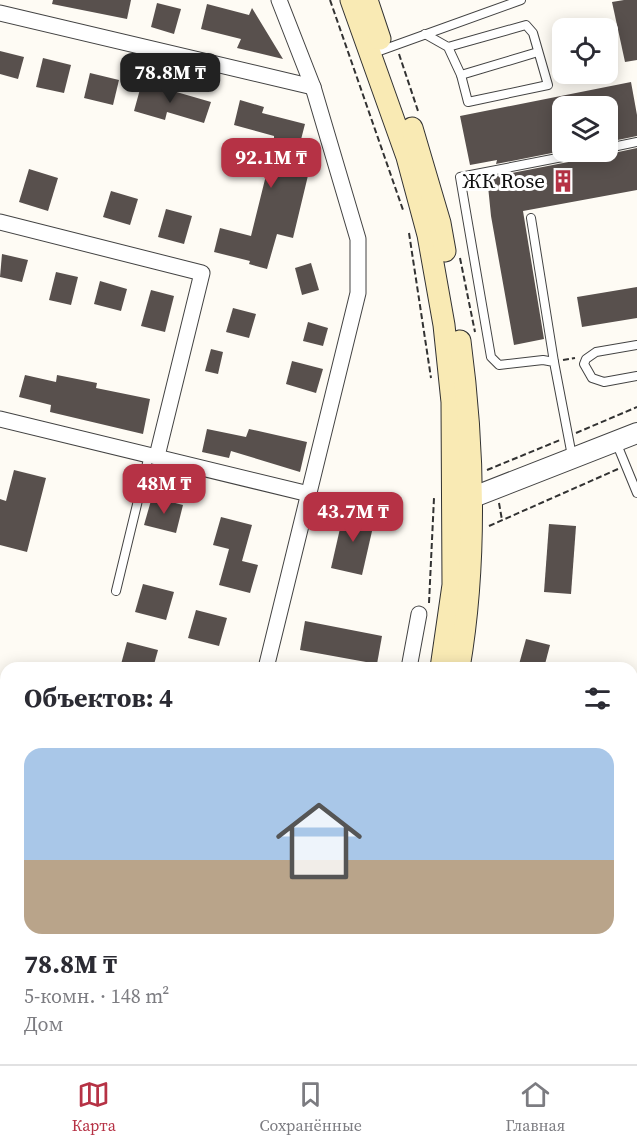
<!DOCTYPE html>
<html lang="ru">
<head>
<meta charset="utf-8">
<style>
	body { margin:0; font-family:"Source Serif 4",serif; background:#f7f7f7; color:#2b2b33; height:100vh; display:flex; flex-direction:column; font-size:22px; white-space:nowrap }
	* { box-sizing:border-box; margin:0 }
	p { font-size:20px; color:#7c7c81 }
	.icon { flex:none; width:33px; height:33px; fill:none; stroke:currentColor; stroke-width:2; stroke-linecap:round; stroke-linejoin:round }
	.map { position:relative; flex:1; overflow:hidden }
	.panel { position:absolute; left:0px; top:662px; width:638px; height:404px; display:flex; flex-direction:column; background:#fff; border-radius:18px 18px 0 0; box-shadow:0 3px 15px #0003 }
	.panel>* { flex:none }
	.controls { position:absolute; left:552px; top:18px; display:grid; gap:12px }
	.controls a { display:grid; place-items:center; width:66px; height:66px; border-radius:12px; background:#fff; box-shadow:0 3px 15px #0003; font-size:30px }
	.price { position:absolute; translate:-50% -51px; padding:0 14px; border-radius:12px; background:#b63245; color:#fff; font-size:20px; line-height:39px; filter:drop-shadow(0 2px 3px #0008) }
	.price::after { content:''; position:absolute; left:50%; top:36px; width:18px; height:14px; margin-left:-9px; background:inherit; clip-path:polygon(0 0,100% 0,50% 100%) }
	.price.on { background:#222; color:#fff }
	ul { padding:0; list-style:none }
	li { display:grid; align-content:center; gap:12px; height:318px; padding:0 24px }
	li+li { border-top:2px solid #e1e1e2 }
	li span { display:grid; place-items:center; height:186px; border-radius:18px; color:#555 }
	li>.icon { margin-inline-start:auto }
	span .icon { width:108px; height:108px; fill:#fffc; stroke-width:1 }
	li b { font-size:26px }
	h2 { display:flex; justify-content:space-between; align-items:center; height:72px; padding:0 24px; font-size:26px }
	.menu { display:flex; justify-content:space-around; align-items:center; height:84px; border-top:2px solid #e1e1e2; background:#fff; font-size:16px; color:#7c7c81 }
	.menu a { display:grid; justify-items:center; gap:3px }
	.menu .on { color:#b63245 }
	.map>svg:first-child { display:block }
	.building { fill:#58504d }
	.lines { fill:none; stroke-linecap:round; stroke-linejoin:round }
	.service-casing { stroke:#434343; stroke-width:10 }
	.minor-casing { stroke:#434343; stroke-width:17 }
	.tertiary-casing { stroke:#434343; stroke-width:22 }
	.secondary-casing { stroke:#323232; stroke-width:23 }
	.path { stroke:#323232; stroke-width:2; stroke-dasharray:6 3; stroke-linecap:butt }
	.service { stroke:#fff; stroke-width:8 }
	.minor { stroke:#fff; stroke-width:15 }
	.tertiary { stroke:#fff; stroke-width:20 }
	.secondary { stroke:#f9eab4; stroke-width:21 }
	.labels { text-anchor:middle; stroke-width:6; stroke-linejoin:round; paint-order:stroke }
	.poi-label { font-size:21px; fill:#101010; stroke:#fff; text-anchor:end }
</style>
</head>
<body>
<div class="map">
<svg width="637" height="1064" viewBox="0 0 637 1064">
	<rect width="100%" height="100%" fill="#fefbf4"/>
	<g class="building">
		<path d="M53 0H131L127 19 52 4Z"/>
		<path d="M624 0H637V60L625 62 612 2Z"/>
		<path d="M157 3 181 9 174 34 151 27Z"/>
		<path d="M207 4 249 15 252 8 283 59 237 48 241 39 201 29Z"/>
		<path d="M0 51 24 57 18 79 0 74Z"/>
		<path d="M43 58 71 65 64 93 36 87Z"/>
		<path d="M90 73 119 80 113 105 84 98Z"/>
		<path d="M142 82 211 102 204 123 167 112 165 120 134 111Z"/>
		<path d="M631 82 637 115V136L608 142V106H562V151L496 164 497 160 470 165 460 116Z"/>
		<path d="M240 100 264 107 262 113 305 124 296 159 311 163 293 238 277 234 267 269 249 264 250 261 214 252 220 228 251 236 274 143V136L234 125Z"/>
		<path d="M637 148V190L523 211 544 339 514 345 491 216 488 186 491 177 589 158 594 154H609Z"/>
		<path d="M29 169 58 178 48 211 19 202Z"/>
		<path d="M111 191 138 199 130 225 103 217Z"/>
		<path d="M166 209 192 216 184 244 158 237Z"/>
		<path d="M2 254 28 260 22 282 0 277Z"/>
		<path d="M311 263 319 290 302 295 295 268Z"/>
		<path d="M56 272 78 277 71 305 49 300Z"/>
		<path d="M100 281 127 289 121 311 94 304Z"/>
		<path d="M637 287V318L582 327 577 297Z"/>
		<path d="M151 290 174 296 165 332 141 326Z"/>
		<path d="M233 308 256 314 249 338 226 332Z"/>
		<path d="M308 322 328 328 323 346 303 341Z"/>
		<path d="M211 349 223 352 218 374 205 371Z"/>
		<path d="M292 361 323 369 316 393 286 384Z"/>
		<path d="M25 375 56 382 57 375 97 383 96 388 150 399 143 434 50 412 51 405 19 397Z"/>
		<path d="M207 429 246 437 249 429 307 442 300 472 231 451 229 458 202 452Z"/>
		<path d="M14 470 46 478 27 552 0 545V499L6 501Z"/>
		<path d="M152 497 183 505 176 533 144 525Z"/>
		<path d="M344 511 375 518 362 575 331 568Z"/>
		<path d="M221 517 252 525 242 561 258 565 250 593 219 585 229 549 213 545Z"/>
		<path d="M549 524 576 526 571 594 544 592Z"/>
		<path d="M143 584 174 592 166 620 135 612Z"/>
		<path d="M196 610 227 618 219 646 188 638Z"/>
		<path d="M305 621 382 636 377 664 300 650Z"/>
		<path d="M526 639 550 645 544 668H518Z"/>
		<path d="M127 642 158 650 153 668H120Z"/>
	</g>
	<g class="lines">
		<g class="service-casing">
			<g id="service">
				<path d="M425 34 448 47 461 75 468 102 548 85 533 33 526 25 448 47"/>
				<path d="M371 54 521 0"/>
				<path d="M461 75 538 52"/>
				<path d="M608 148 637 142"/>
				<path d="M531 218 554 362"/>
				<path d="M637 345 596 352 586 359 584 364 592 378 604 382 637 376"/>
				<path d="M616 442 637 493"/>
				<path d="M572 456 554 362 543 360 499 365 491 357 460 177 588 152"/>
				<path d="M116 591 149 455"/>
			</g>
		</g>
		<g class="minor-casing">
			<g id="minor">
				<path d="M0 13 313 87"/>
				<path d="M0 222 202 273 157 456"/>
				<path d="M0 419 309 494"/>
				<path d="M266 668 358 293V239L313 87 279 0"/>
				<path d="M409 668 419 614"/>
				<path d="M0 712 6 713"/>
				<path d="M0 881 6 882"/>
				<path d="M170 1064 171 1059"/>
			</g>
		</g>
		<g class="tertiary-casing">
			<path id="tertiary" d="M458 503 637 433"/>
		</g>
		<g class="secondary-casing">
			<g id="secondary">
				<path d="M351 0 407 157 428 235 444 325 452 402 453 585 441 668"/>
				<path d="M367 0 380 39"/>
				<path d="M412 128 440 223 445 251"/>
				<path d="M459 668C477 563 474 446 460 341"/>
				<path d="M356 1064 358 1059"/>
				<path d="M375 1064 377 1059"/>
			</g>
		</g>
		<g class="path">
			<path d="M330 0 403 210"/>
			<path d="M399 54 418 111"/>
			<path d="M409 233 431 378"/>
			<path d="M460 258 475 332"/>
			<path d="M563 360 575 358"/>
			<path d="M576 433 637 407"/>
			<path d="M487 470 560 440"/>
			<path d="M499 503 502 520"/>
			<path d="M489 526 618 469"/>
			<path d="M429 603 434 498"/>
			<path d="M337 1064 338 1059"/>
		</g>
		<use href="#service" class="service"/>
		<use href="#minor" class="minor"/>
		<use href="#tertiary" class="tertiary"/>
		<use href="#secondary" class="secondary"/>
	</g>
	<defs>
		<g id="building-bare" transform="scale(1.8)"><path d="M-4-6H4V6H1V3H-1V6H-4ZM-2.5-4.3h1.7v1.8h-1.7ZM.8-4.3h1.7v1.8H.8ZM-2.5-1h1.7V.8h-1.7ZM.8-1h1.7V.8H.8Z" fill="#b63245" stroke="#fff" stroke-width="2.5" paint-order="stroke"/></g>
	</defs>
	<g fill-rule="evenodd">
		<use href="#building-bare" x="563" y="181"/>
	</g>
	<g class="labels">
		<g class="poi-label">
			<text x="545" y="188">ЖК Rose</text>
		</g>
	</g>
</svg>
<div class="controls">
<a><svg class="icon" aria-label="locate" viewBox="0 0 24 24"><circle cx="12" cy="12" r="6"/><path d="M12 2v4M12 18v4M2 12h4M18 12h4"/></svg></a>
<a><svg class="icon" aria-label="layers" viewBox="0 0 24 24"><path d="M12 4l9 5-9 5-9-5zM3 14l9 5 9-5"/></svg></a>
</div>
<b class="price on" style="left:170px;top:104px">78.8M ₸</b>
<b class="price" style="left:271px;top:189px">92.1M ₸</b>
<b class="price" style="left:164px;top:515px">48M ₸</b>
<b class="price" style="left:353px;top:543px">43.7M ₸</b>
<section class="panel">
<h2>Объектов: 4<svg class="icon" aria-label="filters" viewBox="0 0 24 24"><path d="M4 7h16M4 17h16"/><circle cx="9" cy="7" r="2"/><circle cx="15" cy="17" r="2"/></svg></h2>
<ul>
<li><span style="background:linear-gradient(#a9c7e8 60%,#b9a48a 0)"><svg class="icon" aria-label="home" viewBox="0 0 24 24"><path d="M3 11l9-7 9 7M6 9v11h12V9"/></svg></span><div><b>78.8M ₸</b><p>5-комн. · 148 m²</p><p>Дом</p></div></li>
</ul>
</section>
</div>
<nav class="menu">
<a class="on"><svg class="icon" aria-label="map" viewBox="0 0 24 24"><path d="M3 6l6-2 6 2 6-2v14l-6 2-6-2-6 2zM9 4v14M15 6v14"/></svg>Карта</a>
<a><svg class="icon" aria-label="saved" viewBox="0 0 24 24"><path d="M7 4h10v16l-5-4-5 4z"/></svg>Сохранённые</a>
<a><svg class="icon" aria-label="home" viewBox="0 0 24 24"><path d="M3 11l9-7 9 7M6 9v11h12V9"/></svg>Главная</a>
</nav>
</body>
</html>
